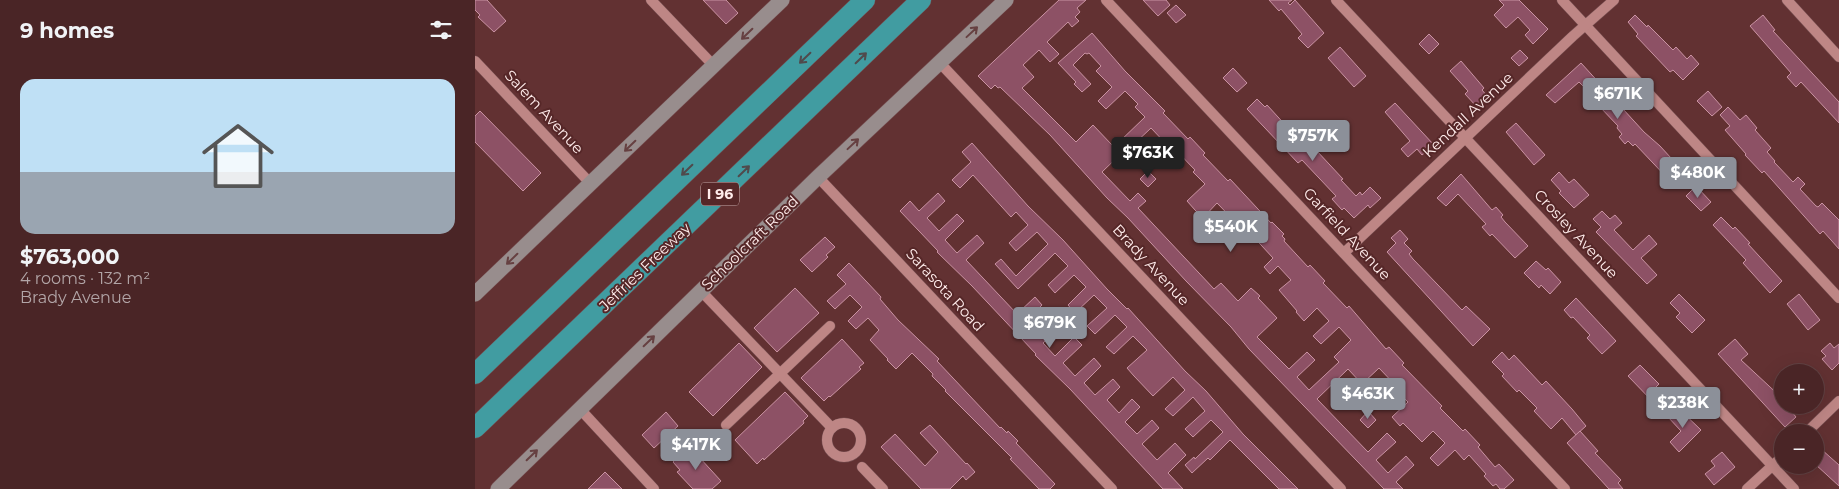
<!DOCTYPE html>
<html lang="en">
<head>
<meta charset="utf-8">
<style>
	body { margin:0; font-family:Montserrat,sans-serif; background:#543132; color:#f1f3f6; height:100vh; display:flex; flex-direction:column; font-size:19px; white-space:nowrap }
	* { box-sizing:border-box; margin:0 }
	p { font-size:16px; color:#b2a5a7 }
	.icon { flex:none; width:28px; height:28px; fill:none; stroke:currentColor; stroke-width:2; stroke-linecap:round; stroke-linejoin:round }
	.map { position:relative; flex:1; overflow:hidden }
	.drawer { display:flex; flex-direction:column; background:#4a2526; width:475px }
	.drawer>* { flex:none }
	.controls { position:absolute; left:1299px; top:364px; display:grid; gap:10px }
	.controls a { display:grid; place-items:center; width:50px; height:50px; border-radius:50%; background:#4a2526; box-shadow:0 5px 20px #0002,0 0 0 1px #614243; font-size:25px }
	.price { position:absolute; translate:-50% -42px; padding:0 11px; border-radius:5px; background:#8c9099; color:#fff; font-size:16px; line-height:32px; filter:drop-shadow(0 1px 2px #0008) }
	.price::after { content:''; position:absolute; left:50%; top:30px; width:15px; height:11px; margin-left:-8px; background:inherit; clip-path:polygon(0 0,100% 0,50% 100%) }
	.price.selected { background:#222; color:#fff }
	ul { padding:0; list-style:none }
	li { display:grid; align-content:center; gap:10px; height:265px; padding:0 20px }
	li+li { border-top:1px solid #614243 }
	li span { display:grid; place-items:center; height:155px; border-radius:15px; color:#555 }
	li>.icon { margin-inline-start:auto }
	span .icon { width:90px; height:90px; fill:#fffc; stroke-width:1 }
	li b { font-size:21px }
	h2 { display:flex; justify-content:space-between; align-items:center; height:60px; padding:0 20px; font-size:21px }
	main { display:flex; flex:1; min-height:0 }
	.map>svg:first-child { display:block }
	.building { fill:#8d5165; stroke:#ca93a3; fill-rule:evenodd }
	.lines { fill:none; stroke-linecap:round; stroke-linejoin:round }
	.street-casing { stroke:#754e50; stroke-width:11 }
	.secondary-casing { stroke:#754e50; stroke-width:16 }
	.highway-casing { stroke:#754e50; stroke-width:21 }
	.street { stroke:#be8685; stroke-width:10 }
	.secondary { stroke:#988d8d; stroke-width:15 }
	.highway { stroke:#419ca1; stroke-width:20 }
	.oneway { stroke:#664041 }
	.oneway2 { stroke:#504a4c }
	.labels { text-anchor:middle; stroke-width:4; stroke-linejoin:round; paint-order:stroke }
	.shield { fill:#562728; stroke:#ccb1b0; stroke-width:1 }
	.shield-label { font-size:14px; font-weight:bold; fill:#ffeceb }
	.street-label { font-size:15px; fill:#ffeceb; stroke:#562728 }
</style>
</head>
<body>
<main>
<section class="drawer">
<h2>9 homes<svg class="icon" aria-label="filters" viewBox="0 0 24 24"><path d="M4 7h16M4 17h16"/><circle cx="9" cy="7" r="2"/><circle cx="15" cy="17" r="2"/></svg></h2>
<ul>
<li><span style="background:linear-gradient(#bfe0f5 60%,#9aa5b1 0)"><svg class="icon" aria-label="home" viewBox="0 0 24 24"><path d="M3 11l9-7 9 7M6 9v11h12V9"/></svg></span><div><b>$763,000</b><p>4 rooms · 132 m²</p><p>Brady Avenue</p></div></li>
</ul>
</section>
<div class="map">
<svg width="1364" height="489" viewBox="0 0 1364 489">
	<rect width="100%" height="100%" fill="#623132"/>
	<g class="building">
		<path d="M0 0H12L31 21 19 32 3 17 5 15 0 10Z"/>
		<path d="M228 0H251L263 13 251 24Z"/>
		<path d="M584 0H611L602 8 605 12 600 17 604 21 597 27 593 22 572 42 584 54 575 62 564 50 548 65 559 77 547 88 601 142 618 125 637 145 639 143 641 145 670 117 660 107 663 104 650 91 631 109 623 101 637 87 621 71 626 66 614 53 612 54 610 53 598 65 616 84 607 92 599 84 601 82 583 63 617 33 650 71 690 111 688 113 713 139 715 137 730 153 728 155 753 181 755 179 796 223 797 222 809 234 807 236 810 239 809 241 833 267 835 265 850 281 848 283 872 308 874 306 911 349 914 347 929 363 927 365 967 406 965 408 988 431 990 429 1005 445 1003 447 1020 467 1024 464 1039 480 1029 489H1025L1021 484 1018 486 1009 476 1011 474 994 455 989 460 980 450 963 466 955 458 970 443 958 431 947 442 928 423 925 426 917 417 933 402 921 390 923 388 904 368 887 384 873 369 842 399 893 452 912 433 921 442 901 460 913 473 931 456 939 465 921 482 928 489H909L774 349 756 327 711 281 653 218 632 198 575 135 525 87 523 88 520 85 516 89 503 76ZM676 128 694 147 696 145 720 170 718 172 730 184 712 201 720 210 728 218 742 203 773 235 775 233 798 258 789 267 795 274 803 266 816 280 804 290 822 311 821 312 829 321 842 308 854 321 838 336 846 344 864 327 876 340 859 357 864 362 834 390 822 377 840 360 832 352 814 369 782 337 802 318 783 298 785 296 776 288 763 301 746 283 739 289 663 208 671 201 663 193 655 201 627 172 657 143 658 145Z"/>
		<path d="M668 0H691L695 5 683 16Z"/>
		<path d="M794 0H817L813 3 815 5 820 0 849 33 833 48 823 38 827 34 806 9 804 11Z"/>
		<path d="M1024 0H1044L1073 29 1058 44 1050 35 1055 30 1043 17 1031 28 1019 15 1029 5Z"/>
		<path d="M701 5 711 15 701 23 692 13Z"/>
		<path d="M1160 15 1172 27 1173 25 1198 50 1201 47 1212 59 1216 55 1224 64 1208 80 1198 70 1195 72 1161 36 1163 34 1153 22Z"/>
		<path d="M1288 15 1300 30 1298 31 1364 102V123L1326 82 1321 87 1312 77 1316 73 1275 26Z"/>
		<path d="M954 34 964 44 954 54 944 44Z"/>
		<path d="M865 47 891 76 879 87 853 58Z"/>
		<path d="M1045 50 1053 58 1044 66 1036 58Z"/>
		<path d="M986 61 1009 88 1007 90 1013 97 1002 107 990 94 993 91 975 71Z"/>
		<path d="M1106 63 1169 132 1185 146 1208 171 1196 182 1160 144 1158 146 1153 141 1150 144 1144 137 1147 134 1142 128 1143 126 1124 106 1126 104 1104 82 1080 103 1071 95Z"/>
		<path d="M758 68 772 83 762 92 748 78Z"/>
		<path d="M1233 91 1247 107 1237 116 1222 101Z"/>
		<path d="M782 99 790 107 792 105 837 154 841 150 868 179 866 180 881 196 885 192 887 195 895 187 906 198 895 208 893 205 879 218 869 208 867 210 857 199 861 196 827 160 823 163 772 109Z"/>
		<path d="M920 103 959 145 947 155 942 149 933 157 926 149 935 141 910 112Z"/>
		<path d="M1253 107 1265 120 1271 115 1282 128 1280 130 1296 148 1292 152 1300 161 1299 162 1318 182 1323 177 1330 184 1325 189 1341 206 1343 207 1347 203 1364 220V249L1348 231 1345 234 1289 171 1287 173 1270 155 1271 154 1250 130 1255 126 1245 115Z"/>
		<path d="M5 111 66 173 48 191 0 142V116Z"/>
		<path d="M1041 123 1070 155 1059 165 1031 132Z"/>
		<path d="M497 143 553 206 588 240 632 289 652 309 653 308 710 371 731 391 768 434 823 489H804L755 440 735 460 733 458 717 473 710 465 719 457 720 459 748 432 736 420 718 437 710 429 730 411 718 397 698 416 690 409 710 390 698 377 678 396 659 376 652 368 672 350 658 336 639 354 631 347 652 327 640 315 620 334 612 326 632 308 619 295 600 313 593 305 611 287 599 275 580 293 573 285 593 266 580 253 543 289 520 264 526 259 541 276 573 244 562 232 541 251 534 243 553 225 541 212 536 217 498 175 485 188 477 180 496 162 487 152Z"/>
		<path d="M673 171 681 179 673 187 665 179Z"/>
		<path d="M1084 172 1094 183 1099 179 1114 195 1099 208 1084 193 1086 191 1076 180Z"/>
		<path d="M986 174 1017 210 1021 207 1028 215 1026 217 1030 222 1053 246 1040 258 1017 234 1015 236 1007 227 1011 224 983 194 971 206 962 198Z"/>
		<path d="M1221 186 1236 202 1226 211 1211 196Z"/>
		<path d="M463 193 470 201 452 218 464 231 482 214 489 221 470 240 482 253 502 235 509 243 491 260 542 314 560 297 567 305 550 322 562 334 580 317 587 325 568 343 580 356 599 337 607 345 588 363 600 376 619 358 626 366 609 383 620 395 638 379 645 387 632 400 644 413 657 399 665 407 650 422 662 434 677 420 684 428 667 444 682 460 700 443 711 455 693 473 708 489H688L595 389 560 355 561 354 497 286 462 252 463 251 425 211 435 201 444 211Z"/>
		<path d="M1127 211 1135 219 1140 215 1147 223 1139 230 1158 250 1174 235 1182 244 1166 258 1182 275 1172 284 1121 232 1126 227 1118 219Z"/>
		<path d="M1246 217 1258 229 1260 227 1275 243 1273 244 1307 281 1295 293 1268 263 1271 260 1238 225Z"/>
		<path d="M925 230 933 239 929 243 937 251 934 254 938 259 987 310 991 306 1015 329 998 346 912 252 921 243 916 238Z"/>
		<path d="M350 237 360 247 351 255 353 257 337 272 325 260Z"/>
		<path d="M1061 261 1071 270 1073 268 1086 282 1075 294 1066 285 1064 288 1049 273Z"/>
		<path d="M374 263 406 297 405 299 423 320 464 359 462 361 525 428 526 427 532 433 533 431 543 441 541 443 580 484 575 489H564L535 459 537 458 470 391 471 390 457 376 458 374 437 353 421 369 412 360 413 359 395 340 404 330 393 318 381 329 373 321 387 307 375 295 360 309 352 301 371 284 362 275Z"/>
		<path d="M320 288 344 313 302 352 279 328Z"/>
		<path d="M1204 294 1230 320 1217 333 1201 317 1205 313 1195 303Z"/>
		<path d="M1324 294 1345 320 1333 330 1312 304Z"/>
		<path d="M1101 298 1141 341 1127 354 1112 338 1115 335 1098 317 1096 318 1089 310Z"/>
		<path d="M367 339 389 363 384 367 386 369 355 397 354 396 349 401 326 378Z"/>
		<path d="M1260 339 1273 354 1266 360 1308 399V405H1314L1319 411 1317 412 1321 417 1310 427 1243 354Z"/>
		<path d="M264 343 287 367 238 416 214 392Z"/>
		<path d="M1355 343 1359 348 1364 344V363L1357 370 1347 359 1351 356 1346 351Z"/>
		<path d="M1027 352 1034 360 1039 355 1067 385 1071 381 1097 409 1111 426 1101 435 1087 418 1076 429 1059 411 1062 408 1044 390 1042 392 1027 376 1029 374 1017 362Z"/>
		<path d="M1165 365 1184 384 1181 387 1189 395 1180 404 1153 376Z"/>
		<path d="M310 392 333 416 328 421 329 423 289 460 288 458 282 464 260 440Z"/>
		<path d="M1202 407 1226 430 1204 452 1195 442 1206 431 1192 416Z"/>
		<path d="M893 411 901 420 893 428 885 420Z"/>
		<path d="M191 412 203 426 179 448 167 435Z"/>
		<path d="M455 425 491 464 492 463 500 472 491 480 488 476 475 489H446L406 447 420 434 450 466 463 452 445 433Z"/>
		<path d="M1105 431 1123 451 1120 453 1146 480 1143 483 1148 489H1134L1092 443Z"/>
		<path d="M214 446 246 481 237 489H218L202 472 205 470 198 462Z"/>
		<path d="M1346 449 1364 465V486L1340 464V455Z"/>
		<path d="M1247 452 1260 467 1239 485 1230 474 1240 466 1236 461Z"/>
		<path d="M130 472 147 489H113Z"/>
	</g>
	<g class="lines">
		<g class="street-casing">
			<g id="street">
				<path d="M176 0 239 66"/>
				<path d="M631 0 1090 489"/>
				<path d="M861 0 1319 489"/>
				<path d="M1087 0 1364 298"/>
				<path d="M1312 0 1364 57"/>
				<path d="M0 61 116 184"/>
				<path d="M465 63 866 489"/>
				<path d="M343 177 637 489"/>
				<path d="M869 253 1098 36 1139 0"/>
				<path d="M226 291 357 428"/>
				<path d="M105 409 179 489"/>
				<circle cx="369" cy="440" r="17"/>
				<path d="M251 425 355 326"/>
				<path d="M1332 432 1364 401"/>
				<path d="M387 467 408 489"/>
				<path d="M1272 489 1308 456"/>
			</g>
		</g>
		<g class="secondary-casing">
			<g id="secondary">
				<path d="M0 294 307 0"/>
				<path d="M23 489 343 177 531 0"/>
			</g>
		</g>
		<g class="highway-casing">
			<g id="highway">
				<path d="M0 374 390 0"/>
				<path d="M0 428 446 0"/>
			</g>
		</g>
		<use href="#street" class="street"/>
		<use href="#secondary" class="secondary"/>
		<use href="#highway" class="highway"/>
	</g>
	<defs><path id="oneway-shaft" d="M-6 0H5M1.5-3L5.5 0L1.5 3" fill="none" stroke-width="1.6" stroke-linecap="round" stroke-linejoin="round" transform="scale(1.25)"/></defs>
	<g class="oneway">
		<use href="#oneway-shaft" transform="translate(497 32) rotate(-43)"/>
		<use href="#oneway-shaft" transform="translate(272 34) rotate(136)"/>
		<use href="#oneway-shaft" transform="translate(378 144) rotate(-43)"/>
		<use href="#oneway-shaft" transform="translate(155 146) rotate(136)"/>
		<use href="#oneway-shaft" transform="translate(37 259) rotate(136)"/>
		<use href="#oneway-shaft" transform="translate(174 341) rotate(-44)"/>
		<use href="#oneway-shaft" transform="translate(57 455) rotate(-44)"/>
	</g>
	<g class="oneway2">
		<use href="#oneway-shaft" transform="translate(330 58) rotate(136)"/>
		<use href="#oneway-shaft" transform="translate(386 58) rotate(-44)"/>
		<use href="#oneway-shaft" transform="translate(212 170) rotate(136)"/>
		<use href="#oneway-shaft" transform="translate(269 171) rotate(-44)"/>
	</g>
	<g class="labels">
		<rect class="shield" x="226" y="182.5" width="38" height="23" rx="4"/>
		<g class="shield-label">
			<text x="245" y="199">I 96</text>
		</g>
		<g class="street-label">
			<text transform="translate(69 112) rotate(47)" y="5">Salem Avenue</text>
			<text transform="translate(993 115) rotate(-43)" y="5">Kendall Avenue</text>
			<text transform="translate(872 234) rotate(47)" y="5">Garfield Avenue</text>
			<text transform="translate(1101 234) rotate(47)" y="5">Crosley Avenue</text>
			<text transform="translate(275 243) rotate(-44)" y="5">Schoolcraft Road</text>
			<text transform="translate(676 265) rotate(47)" y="5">Brady Avenue</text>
			<text transform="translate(170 267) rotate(-44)" y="5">Jeffries Freeway</text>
			<text transform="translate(470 290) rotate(47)" y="5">Sarasota Road</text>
		</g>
	</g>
</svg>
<div class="controls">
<a>+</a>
<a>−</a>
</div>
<b class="price" style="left:1143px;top:120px">$671K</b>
<b class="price" style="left:838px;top:162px">$757K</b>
<b class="price selected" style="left:673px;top:179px">$763K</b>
<b class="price" style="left:1223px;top:199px">$480K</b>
<b class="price" style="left:756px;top:253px">$540K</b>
<b class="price" style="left:575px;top:349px">$679K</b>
<b class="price" style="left:893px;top:420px">$463K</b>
<b class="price" style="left:1208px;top:429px">$238K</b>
<b class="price" style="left:221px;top:471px">$417K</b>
</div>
</main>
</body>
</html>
